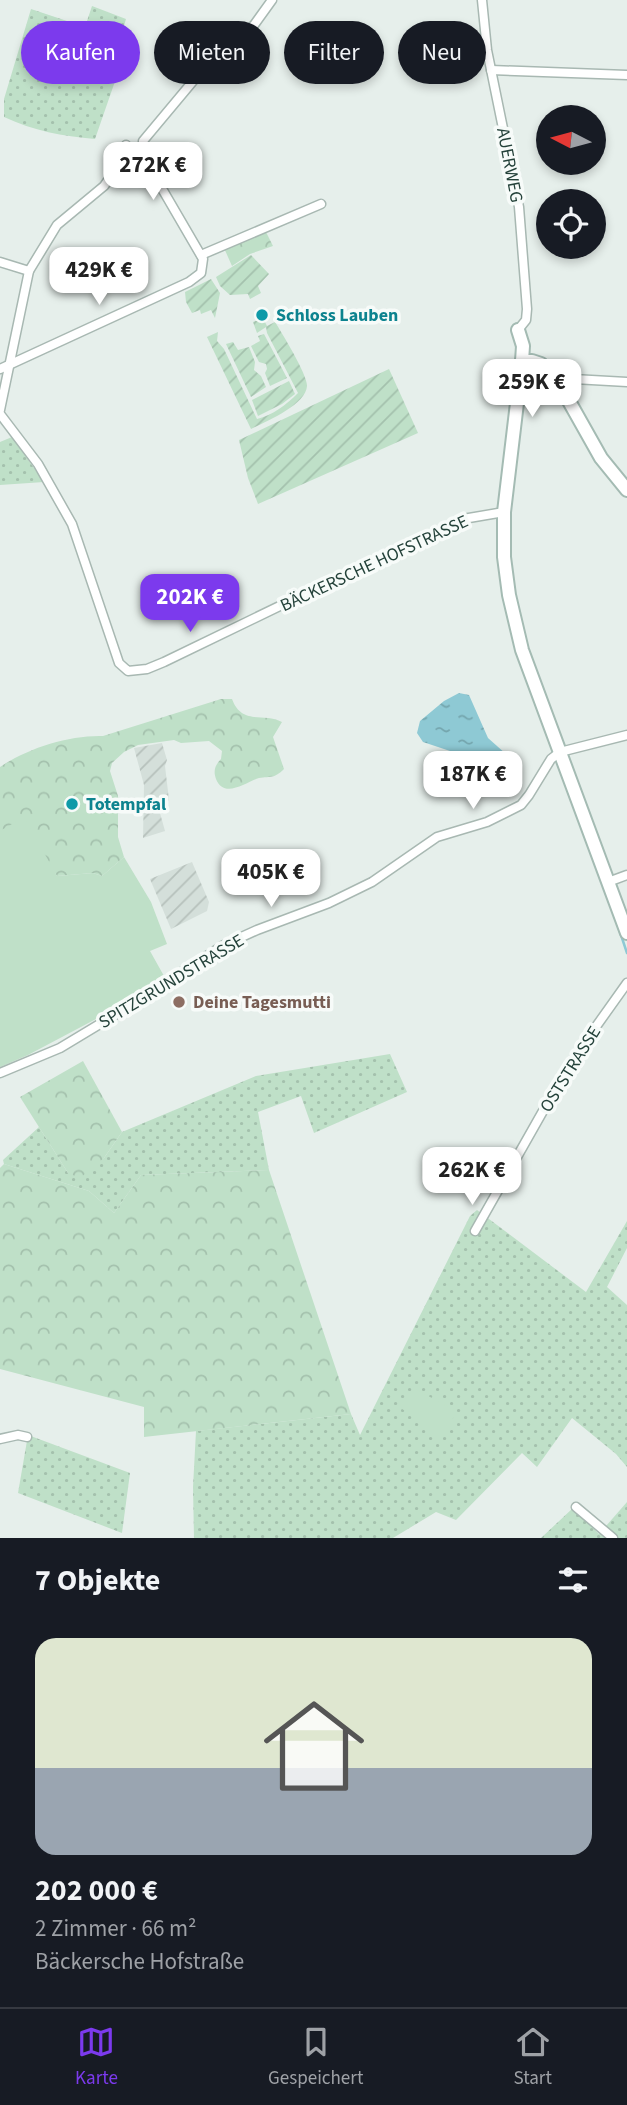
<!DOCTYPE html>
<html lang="de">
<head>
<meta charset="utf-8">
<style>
	body { margin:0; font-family:"Source Sans 3",sans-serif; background:#20242c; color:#f1f3f6; height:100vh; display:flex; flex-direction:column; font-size:26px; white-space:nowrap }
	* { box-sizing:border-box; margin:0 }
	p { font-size:23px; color:#9ea1a6 }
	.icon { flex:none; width:38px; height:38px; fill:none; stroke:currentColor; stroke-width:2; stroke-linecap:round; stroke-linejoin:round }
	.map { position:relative; height:1538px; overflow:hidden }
	.drawer { display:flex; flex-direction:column; background:#171b24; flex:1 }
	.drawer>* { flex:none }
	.top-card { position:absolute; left:21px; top:21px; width:586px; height:63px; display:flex; gap:14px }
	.needle { width:46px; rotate:276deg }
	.fabs { position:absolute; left:536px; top:105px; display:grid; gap:14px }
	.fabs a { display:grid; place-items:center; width:70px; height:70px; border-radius:50%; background:#171b24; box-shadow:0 4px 10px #0003; font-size:35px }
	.price { position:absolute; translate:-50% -60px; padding:0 16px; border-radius:14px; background:#fff; color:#222; font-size:23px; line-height:46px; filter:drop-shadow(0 2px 4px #0008) }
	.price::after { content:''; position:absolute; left:50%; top:42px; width:21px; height:16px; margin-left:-10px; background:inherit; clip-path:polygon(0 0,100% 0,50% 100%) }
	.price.current { background:#7c3aed; color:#fff }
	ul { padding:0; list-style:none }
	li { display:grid; align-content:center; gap:14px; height:371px; padding:0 35px }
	li span { display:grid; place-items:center; height:217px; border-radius:21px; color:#555 }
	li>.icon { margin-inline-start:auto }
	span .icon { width:126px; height:126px; fill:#fffc; stroke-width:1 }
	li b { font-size:30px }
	h2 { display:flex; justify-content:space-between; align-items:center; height:84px; padding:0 35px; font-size:30px }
	.chip { padding:0 24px; border-radius:32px; background:#171b24; box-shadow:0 4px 10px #0003; font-size:24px; line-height:63px }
	.chip.current { background:#7c3aed; color:#fff }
	.dock { display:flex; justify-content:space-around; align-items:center; height:98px; border-top:2px solid #363941; background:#171b24; font-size:19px; color:#9ea1a6 }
	.dock a { display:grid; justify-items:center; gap:4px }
	.dock .current { color:#7c3aed }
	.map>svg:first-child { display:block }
	.industrial { fill:url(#industrial-furrows) }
	.grass { fill:url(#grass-dots) }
	.forest { fill:url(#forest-crowns) }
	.garden { fill:url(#garden-furrows) }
	.pitch { fill:#bfe0c8 }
	.water { fill:url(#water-ripples) }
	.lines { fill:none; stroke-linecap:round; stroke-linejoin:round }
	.stream { stroke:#8ec9d4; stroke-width:2.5 }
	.street-casing { stroke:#a8b8b2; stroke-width:11 }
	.secondary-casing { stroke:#a4bbb3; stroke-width:16 }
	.street { stroke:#fff; stroke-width:8 }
	.secondary { stroke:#fff; stroke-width:12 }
	.culture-dot { fill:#0f9aa8; stroke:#f7fbf9; stroke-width:2.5 }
	.education-dot { fill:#8d6e63; stroke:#f7fbf9; stroke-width:2.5 }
	.labels { text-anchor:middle; stroke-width:7; stroke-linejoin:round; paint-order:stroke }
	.street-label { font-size:18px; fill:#24423a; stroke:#f7fbf9 }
	.culture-label { font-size:18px; font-weight:bold; fill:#0d838f; stroke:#f7fbf9; text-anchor:start }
	.education-label { font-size:18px; font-weight:bold; fill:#785e54; stroke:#f7fbf9; text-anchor:start }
</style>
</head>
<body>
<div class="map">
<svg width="627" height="1538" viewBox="0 0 627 1538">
	<defs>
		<pattern id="industrial-furrows" width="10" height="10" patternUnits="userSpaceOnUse" patternTransform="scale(1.75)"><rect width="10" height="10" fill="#d4dfda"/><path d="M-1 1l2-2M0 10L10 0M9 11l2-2" fill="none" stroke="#b6c1bc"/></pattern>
		<pattern id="grass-dots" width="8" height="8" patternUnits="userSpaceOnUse" patternTransform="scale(1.75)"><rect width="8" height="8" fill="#bfe0c8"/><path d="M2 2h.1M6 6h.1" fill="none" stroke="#a4c1ad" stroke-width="1.8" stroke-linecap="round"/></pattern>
		<pattern id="forest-crowns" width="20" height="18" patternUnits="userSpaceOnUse" patternTransform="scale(1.75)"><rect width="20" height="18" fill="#bfe0c8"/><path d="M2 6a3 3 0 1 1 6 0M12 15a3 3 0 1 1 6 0" fill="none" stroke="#a4c1ad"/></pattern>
		<pattern id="garden-furrows" width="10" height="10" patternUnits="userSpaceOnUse" patternTransform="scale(1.75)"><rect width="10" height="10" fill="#bfe0c8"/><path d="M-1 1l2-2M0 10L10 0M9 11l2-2" fill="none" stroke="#a4c1ad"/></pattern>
		<pattern id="water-ripples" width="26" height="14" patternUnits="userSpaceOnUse" patternTransform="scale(1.75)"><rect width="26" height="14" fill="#8ec9d4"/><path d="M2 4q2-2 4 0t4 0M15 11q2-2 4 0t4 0" fill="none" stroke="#74a5ad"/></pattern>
	</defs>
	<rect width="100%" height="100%" fill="#e6efeb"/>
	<g class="industrial">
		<path d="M162 743 167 760 165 766 169 800 160 813 165 831 143 838 144 785 134 748Z"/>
		<path d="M192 862 209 902 207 911 171 929 150 879Z"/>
	</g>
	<g class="grass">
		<path d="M92 6 126 19 114 60 121 64 95 139C62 136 34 131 4 117V99L31 9 85 27Z"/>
		<path d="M12 437 44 482 0 485V442Z"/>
		<path d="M390 1054 407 1092 314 1133 301 1096 258 1112 269 1170 141 1175 114 1213 89 1191 4 1164 3 1160 39 1127 68 1173 104 1158 122 1132 256 1076Z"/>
		<path d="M477 1210 586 1292 627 1221V1248L607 1287 627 1305V1467L616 1454 572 1418 537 1467 522 1453 456 1520 436 1512 393 1538H194L193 1487 196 1431 351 1414 360 1435 470 1216Z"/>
		<path d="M28 1435 130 1473 122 1533 18 1493Z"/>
		<path d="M627 1502V1538H541L573 1508 599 1534Z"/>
	</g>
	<g class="forest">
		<path d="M265 230 273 246 250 254 232 266 224 248Z"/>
		<path d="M221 699H232C242 726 264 712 282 722L273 737 284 769C274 779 271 776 259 778 248 781 224 800 216 779 213 771 215 765 221 759L222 751 209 741 181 743 174 740 138 745 124 752 112 763 110 771 118 796V837L124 857 102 876 93 873 57 876 49 864 0 831V767C28 748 69 735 103 736Z"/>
		<path d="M83 1061 122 1132 104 1158 80 1178 68 1173 20 1097Z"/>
		<path d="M4 1164 89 1191 114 1213 141 1175 269 1170 351 1414 144 1437V1407L0 1369V1168Z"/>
	</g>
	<g class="garden">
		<path d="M251 255 269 274 258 286 261 293 250 299 248 294 230 295 220 286 216 277Z"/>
		<path d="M211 279 220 293 215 318 211 310 201 314 200 310 192 313 186 302 185 292Z"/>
		<path d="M263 318 267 326 275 322C282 333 308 376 307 386 306 405 265 422 251 429L207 337 218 332 217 341 224 349 257 419C273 415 286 405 298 393L267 333 266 327 257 333 253 322Z"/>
		<path d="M264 334 287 378 270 386 265 373 267 369 266 364 259 362 251 346 260 341 258 336Z"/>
		<path d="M233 342 238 350 249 347 255 362 254 370 261 376 266 387 251 397 226 344Z"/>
		<path d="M389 369 418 433 258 504 248 478 239 440Z"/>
		<path d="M289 381 295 394 282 404 258 416 252 400Z"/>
	</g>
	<g class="pitch">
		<path d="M24 817 57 876 93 873 102 876 124 857 151 902 167 944 150 951 164 976 96 1019 28 1055 0 1067V831Z"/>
		<path d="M414 1388 457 1412 441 1438 401 1408Z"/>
	</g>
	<path class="water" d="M459 693 469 695 488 738 506 754 505 767 490 782 462 762 456 753 423 742 417 733 420 721 444 701Z"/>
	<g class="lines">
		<g class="stream">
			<path d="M590 850 595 863"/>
			<path d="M619 929 627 953"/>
		</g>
		<g class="street-casing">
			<g id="street">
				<path d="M482 0 487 50 519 207 527 309 526 320 518 330"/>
				<path d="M491 70 627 75"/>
				<path d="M201 255 321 204"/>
				<path d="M0 262 29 271"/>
				<path d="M0 369 189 282 201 273 203 259 150 168 143 152V141L204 68 254 25 272 0"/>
				<path d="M556 378 627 382"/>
				<path d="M0 410 29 271 57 225 104 186 125 156 126 145"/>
				<path d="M0 414 38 464 72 524 119 663 128 671 147 669 164 662 317 588 432 537 463 519 504 512"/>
				<path d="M608 882 627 875"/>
				<path d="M0 1073 60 1048 118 1013 224 945 257 930 329 903 372 882 437 837 487 822 521 805 529 795 551 759 560 752 627 735"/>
				<path d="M475 1231 543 1111 595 1028 627 983"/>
				<path d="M0 1439 18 1435 27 1437"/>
				<path d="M576 1507 613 1538"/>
			</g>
		</g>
		<g class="secondary-casing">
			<g id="secondary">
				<path d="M518 330 523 346 522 361 504 512V557L509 595 522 650 627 933"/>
				<path d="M522 361H532L541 364 556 378 601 458 627 490"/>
			</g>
		</g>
		<use href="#street" class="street"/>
		<use href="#secondary" class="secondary"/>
	</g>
	<g class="culture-dot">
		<circle cx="262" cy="315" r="7"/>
		<circle cx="72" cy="804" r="7"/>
	</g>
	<circle class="education-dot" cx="179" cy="1002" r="7"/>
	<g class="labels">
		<g class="street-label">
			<text transform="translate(510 165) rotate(79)" y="6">AUERWEG</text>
			<text transform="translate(374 563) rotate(-25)" y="6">BÄCKERSCHE HOFSTRASSE</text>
			<text transform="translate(171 981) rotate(-31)" y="6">SPITZGRUNDSTRASSE</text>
			<text transform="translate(570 1069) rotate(-58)" y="6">OSTSTRASSE</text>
		</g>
		<g class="culture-label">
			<text x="276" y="321">Schloss Lauben</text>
			<text x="86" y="810">Totempfal</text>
		</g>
		<g class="education-label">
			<text x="193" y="1008">Deine Tagesmutti</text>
		</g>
	</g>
</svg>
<div class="fabs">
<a><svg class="needle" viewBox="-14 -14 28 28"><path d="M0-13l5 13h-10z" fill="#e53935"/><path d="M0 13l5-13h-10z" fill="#9ea1a6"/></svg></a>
<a><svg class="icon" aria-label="locate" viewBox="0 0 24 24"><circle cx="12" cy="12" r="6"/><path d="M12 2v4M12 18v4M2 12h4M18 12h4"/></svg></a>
</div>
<b class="price" style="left:153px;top:202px">272K €</b>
<b class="price" style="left:99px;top:307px">429K €</b>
<b class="price" style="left:532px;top:419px">259K €</b>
<b class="price current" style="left:190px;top:634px">202K €</b>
<b class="price" style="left:473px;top:811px">187K €</b>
<b class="price" style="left:271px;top:909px">405K €</b>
<b class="price" style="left:472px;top:1207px">262K €</b>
<div class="top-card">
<a class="chip current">Kaufen</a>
<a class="chip">Mieten</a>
<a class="chip">Filter</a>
<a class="chip">Neu</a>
</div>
</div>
<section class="drawer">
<h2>7 Objekte<svg class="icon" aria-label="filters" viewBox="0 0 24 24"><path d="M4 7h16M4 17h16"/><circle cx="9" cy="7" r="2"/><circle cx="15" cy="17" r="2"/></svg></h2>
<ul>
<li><span style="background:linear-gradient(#dfe7d0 60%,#9aa5b1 0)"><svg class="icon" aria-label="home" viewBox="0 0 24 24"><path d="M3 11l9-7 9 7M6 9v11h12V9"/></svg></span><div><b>202 000 €</b><p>2 Zimmer · 66 m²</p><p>Bäckersche Hofstraße</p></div></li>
</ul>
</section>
<nav class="dock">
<a class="current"><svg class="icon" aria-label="map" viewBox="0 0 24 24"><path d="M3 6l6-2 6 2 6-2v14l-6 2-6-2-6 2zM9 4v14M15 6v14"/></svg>Karte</a>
<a><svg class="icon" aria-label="saved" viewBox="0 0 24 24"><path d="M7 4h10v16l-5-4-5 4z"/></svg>Gespeichert</a>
<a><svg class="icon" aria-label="home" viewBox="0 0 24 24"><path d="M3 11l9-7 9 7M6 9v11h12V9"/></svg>Start</a>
</nav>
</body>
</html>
